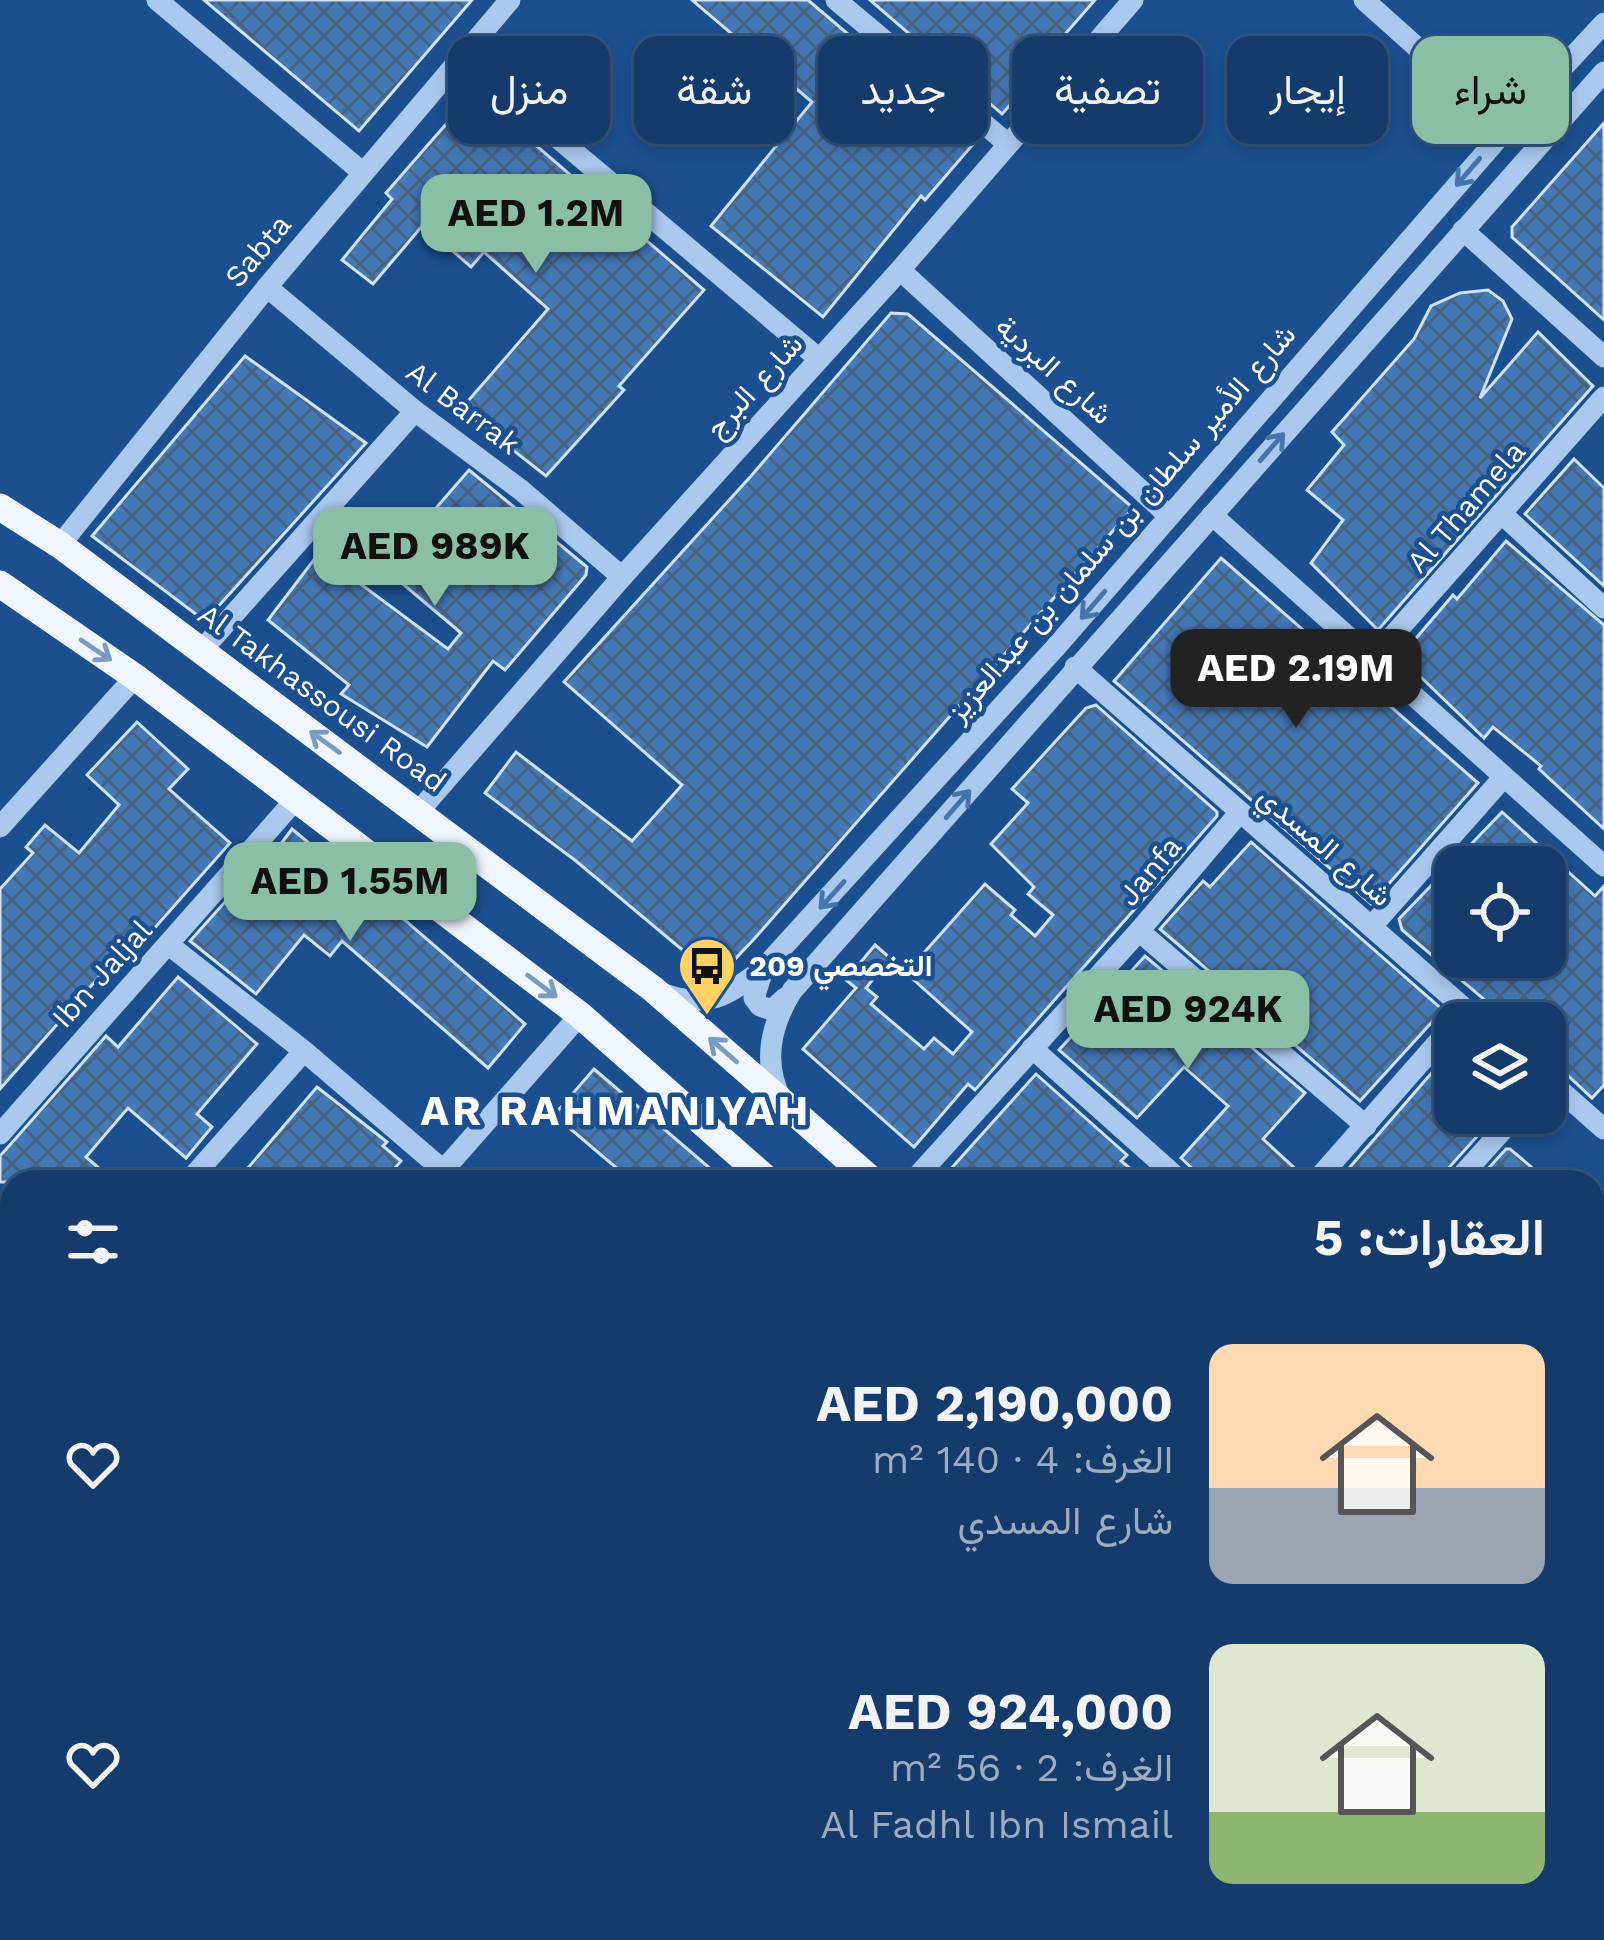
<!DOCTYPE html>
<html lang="ar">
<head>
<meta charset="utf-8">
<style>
	body { margin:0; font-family:"Work Sans",Vazirmatn,sans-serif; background:#1d4271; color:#f1f3f6; direction:rtl; height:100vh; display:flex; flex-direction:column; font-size:45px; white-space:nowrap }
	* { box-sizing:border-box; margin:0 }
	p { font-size:39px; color:#9dadc1 }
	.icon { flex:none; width:66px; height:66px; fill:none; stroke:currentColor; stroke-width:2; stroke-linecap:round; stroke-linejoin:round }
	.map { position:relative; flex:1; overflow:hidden; direction:ltr }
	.drawer { position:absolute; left:0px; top:1170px; width:1605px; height:771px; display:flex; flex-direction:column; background:#143b6b; border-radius:36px 36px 0 0; box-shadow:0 6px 18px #0003,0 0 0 3px #33557e; direction:rtl }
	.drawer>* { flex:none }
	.hud { position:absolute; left:36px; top:36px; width:1533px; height:108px; direction:rtl; display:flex; gap:24px }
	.fabs { position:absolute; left:1434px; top:846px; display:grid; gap:24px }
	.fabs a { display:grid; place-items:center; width:132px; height:132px; border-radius:24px; background:#143b6b; box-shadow:0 6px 18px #0003,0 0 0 3px #33557e; font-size:60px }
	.price { position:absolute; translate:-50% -102px; padding:0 27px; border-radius:24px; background:#8abfa5; color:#111; font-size:39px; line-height:78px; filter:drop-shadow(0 3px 6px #0008) }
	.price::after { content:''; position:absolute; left:50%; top:72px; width:36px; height:27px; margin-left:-18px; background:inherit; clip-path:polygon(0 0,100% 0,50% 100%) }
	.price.current { background:#222; color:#fff }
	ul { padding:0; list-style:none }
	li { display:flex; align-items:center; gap:36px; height:300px; padding:0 60px }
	li span { display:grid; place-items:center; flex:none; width:336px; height:240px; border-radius:24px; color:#555 }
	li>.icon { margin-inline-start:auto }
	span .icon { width:144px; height:144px; fill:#fffc; stroke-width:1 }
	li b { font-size:51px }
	h2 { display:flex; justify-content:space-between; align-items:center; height:144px; padding:0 60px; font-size:51px }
	.chip { padding:0 42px; border-radius:24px; background:#143b6b; box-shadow:0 6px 18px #0003,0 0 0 3px #33557e; font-size:42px; line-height:108px }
	.chip.current { background:#8abfa5; color:#111 }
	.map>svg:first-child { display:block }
	.building { fill:url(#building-cross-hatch); stroke:#cfe3fa; stroke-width:3; fill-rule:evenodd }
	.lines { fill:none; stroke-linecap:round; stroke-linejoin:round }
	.minor { stroke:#a9c9ee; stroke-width:21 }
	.major { stroke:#f0f6ff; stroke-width:27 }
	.oneway { stroke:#4674ac }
	.oneway2 { stroke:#7b9ac1 }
	.labels { text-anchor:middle; stroke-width:9; stroke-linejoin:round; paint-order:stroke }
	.street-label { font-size:30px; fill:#fff; stroke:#1b4f8f }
	.poi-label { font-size:30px; font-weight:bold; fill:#fff; stroke:#1b4f8f; text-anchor:start }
	.district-label { font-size:42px; font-weight:bold; letter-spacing:3px; fill:#fff; stroke:#1b4f8f }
</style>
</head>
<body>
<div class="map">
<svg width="1604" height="1940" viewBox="0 0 1604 1940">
	<defs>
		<pattern id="building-cross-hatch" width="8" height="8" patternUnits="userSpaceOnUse" patternTransform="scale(3)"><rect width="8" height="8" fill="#4478b7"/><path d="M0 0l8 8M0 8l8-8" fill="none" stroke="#486282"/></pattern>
	</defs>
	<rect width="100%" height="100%" fill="#1b4f8f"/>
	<g class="building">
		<path d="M204 0H472L359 131Z"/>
		<path d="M692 0H808L975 142 925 200 921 196 823 317 711 226 812 102Z"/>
		<path d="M870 0H1095L1059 41 1064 45 1002 114Z"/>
		<path d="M474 92 704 290 619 386 624 390 546 476 461 409 548 309 484 252 471 267 423 225 373 284 342 260 392 199 386 193Z"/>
		<path d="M1604 123V320L1512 237V227Z"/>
		<path d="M1488 290 1503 301 1512 319 1480 398 1538 332 1593 386 1378 630 1311 563 1343 520 1307 490 1344 445 1332 432 1414 339 1431 306 1460 293Z"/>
		<path d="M891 313 908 314 1133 508 755 938 722 973 711 974 576 861 485 793 516 752 632 841 682 785 564 682 751 476Z"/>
		<path d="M245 356 366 443 205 621 92 536Z"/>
		<path d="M1574 459 1604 488V586L1525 514Z"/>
		<path d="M469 470 587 567 586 575 505 670 493 661 427 747 341 694 349 685 268 620 319 553 448 649 461 633 384 568Z"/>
		<path d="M1506 541 1604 625V829L1539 769 1541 766 1493 727 1484 738 1400 657 1453 595 1457 599Z"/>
		<path d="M1221 558 1478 783 1371 904 1114 681Z"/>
		<path d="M1096 705 1217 812V816L975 1090 968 1084 914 1147 803 1049 856 988 846 980 875 945 890 958 866 988 877 997 871 1004 924 1049 934 1038 953 1054 972 1032 906 973 985 884 1015 910 1011 915 1035 936 1053 915 1028 894 1034 887 991 844 1028 803 1012 789 1086 708Z"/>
		<path d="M137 722 188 769 169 789 230 843 144 940 137 934 0 1089V889L33 853 26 847 45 825 79 853 119 805 87 775Z"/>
		<path d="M1502 812 1595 896 1604 886V1085L1592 1098 1545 1054V1023H1512L1402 930 1399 919ZM1455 867H1545V957H1455Z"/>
		<path d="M292 829 382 904 384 902 525 1024 488 1068 342 941 330 956 304 935 256 994 190 941 225 902 233 908Z"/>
		<path d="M1251 842 1443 1010 1360 1101 1160 929 1203 881 1210 887Z"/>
		<path d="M1145 956 1305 1093 1263 1139 1301 1174 1295 1182H1207L1181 1158 1228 1106 1184 1067 1137 1118 1059 1050Z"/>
		<path d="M178 977 257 1044 197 1114 212 1127 186 1158 128 1108 86 1157 115 1182H0V1156L9 1146 106 1036 118 1047Z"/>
		<path d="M1455 1046V1113H1498L1445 1172 1441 1182H1337Z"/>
		<path d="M594 1069 726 1182H633L554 1115Z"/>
		<path d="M1036 1074 1127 1155 1121 1161 1147 1182H939Z"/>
		<path d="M317 1087 387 1142 383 1146 401 1161 383 1182H236Z"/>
		<path d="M1506 1149H1510L1549 1182H1476Z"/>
	</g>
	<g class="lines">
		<g class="minor">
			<path d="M157 0 362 172"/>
			<path d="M836 0 1008 144"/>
			<path d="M1364 0 1507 128"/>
			<path d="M462 57 818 358"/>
			<path d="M1463 230 1604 357"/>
			<path d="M900 270 1168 515"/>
			<path d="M267 287 415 411 521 490 622 577"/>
			<path d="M1501 513 1604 608"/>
			<path d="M1212 515 1604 866"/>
			<path d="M60 545 267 287 510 0"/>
			<path d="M201 651 415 411"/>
			<path d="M1374 657 1604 397"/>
			<path d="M1075 667 1481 1023"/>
			<path d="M419 811 622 577 900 270 1133 0"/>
			<path d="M0 827 135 677"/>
			<path d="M1372 926 1503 778"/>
			<path d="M1139 931 1366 1126"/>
			<path d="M169 945 304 1051 457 1182"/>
			<path d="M763 970 754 998 760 1006 772 1010 785 998"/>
			<path d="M664 994C709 1010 727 995 763 969L1055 648 1507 128 1604 23"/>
			<path d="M1032 1048 1182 1182"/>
			<path d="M1545 1077 1604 1129"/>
			<path d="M782 1101C762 1063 770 1026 792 991L1604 72"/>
			<path d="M0 1134 296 799"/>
			<path d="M188 1182 304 1051"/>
			<path d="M433 1182 580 1015"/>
			<path d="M912 1182 1139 931 1240 812"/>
			<path d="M1315 1182 1455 1023"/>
			<path d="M1456 1182 1518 1113"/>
			<path d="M1593 1229 1604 1217"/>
			<path d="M1593 1387 1604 1374"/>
			<path d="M0 1391 12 1378"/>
			<path d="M1593 1536 1604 1545"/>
			<path d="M0 1679 12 1666"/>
			<path d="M0 1797 12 1792"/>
			<path d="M1593 1919 1604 1928"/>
			<path d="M615 1929 620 1940"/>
			<path d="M643 1929 648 1940"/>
			<path d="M1149 1929 1154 1940"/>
			<path d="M1350 1929 1362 1940"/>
			<path d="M486 1940 511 1929"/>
			<path d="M564 1940 590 1929"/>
			<path d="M1550 1940 1561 1929"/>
		</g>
		<g class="major">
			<path d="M0 507 60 545 653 989 874 1182"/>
			<path d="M0 584 135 677 580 1015 770 1182"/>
			<path d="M1593 1840 1604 1850"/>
			<path d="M1593 1893 1604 1903"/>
		</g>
	</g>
	<defs><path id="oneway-shaft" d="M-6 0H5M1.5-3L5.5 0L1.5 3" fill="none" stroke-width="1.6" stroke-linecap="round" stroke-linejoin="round" transform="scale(3)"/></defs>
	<g class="oneway">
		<use href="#oneway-shaft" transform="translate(1468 172) rotate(131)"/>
		<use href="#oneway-shaft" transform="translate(1272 447) rotate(-49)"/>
		<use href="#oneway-shaft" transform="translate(1093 605) rotate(131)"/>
		<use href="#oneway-shaft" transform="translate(958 804) rotate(-49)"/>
		<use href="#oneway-shaft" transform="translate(832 895) rotate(132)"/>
	</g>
	<g class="oneway2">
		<use href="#oneway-shaft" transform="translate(96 650) rotate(34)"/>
		<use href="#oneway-shaft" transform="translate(325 742) rotate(-144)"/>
		<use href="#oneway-shaft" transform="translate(542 986) rotate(37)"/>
		<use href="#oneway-shaft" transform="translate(723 1050) rotate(-139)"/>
	</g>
	<defs>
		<g id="bus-pin" transform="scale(3)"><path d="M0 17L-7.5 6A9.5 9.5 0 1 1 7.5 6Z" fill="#ffd166" stroke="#1b4f8f"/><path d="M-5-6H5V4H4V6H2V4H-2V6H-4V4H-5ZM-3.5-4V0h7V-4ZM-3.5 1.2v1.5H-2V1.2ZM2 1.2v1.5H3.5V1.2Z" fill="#111"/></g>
	</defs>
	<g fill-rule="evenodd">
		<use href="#bus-pin" x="707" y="966"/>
	</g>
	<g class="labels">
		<g class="street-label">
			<text transform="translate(258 251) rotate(-50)" y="10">Sabta</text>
			<text transform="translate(1054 370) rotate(42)" y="10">شارع البردية</text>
			<text transform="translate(754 386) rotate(-48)" y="10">شارع البرج</text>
			<text transform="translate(463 408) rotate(37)" y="10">Al Barrak</text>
			<text transform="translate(1466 507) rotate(-49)" y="10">Al Thamela</text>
			<text transform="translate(1121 523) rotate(-49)" y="10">شارع الأمير سلطان بن سلمان بن عبدالعزيز</text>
			<text transform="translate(322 698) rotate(36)" y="10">Al Takhassousi Road</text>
			<text transform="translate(1325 846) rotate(41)" y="10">شارع المسدي</text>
			<text transform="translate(1150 871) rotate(-50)" y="10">Janfa</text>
			<text transform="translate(102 974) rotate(-48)" y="10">Ibn Jaljal</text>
		</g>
		<g class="poi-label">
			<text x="749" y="976">التخصصي 209</text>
		</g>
		<g class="district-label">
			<text x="616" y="1125">AR RAHMANIYAH</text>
		</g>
	</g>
</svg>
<div class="fabs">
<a><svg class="icon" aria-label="locate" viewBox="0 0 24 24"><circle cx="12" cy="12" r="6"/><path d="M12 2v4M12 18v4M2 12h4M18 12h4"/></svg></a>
<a><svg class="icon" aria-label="layers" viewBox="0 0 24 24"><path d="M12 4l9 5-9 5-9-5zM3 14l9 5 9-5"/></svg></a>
</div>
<b class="price" style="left:536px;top:276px">AED 1.2M</b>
<b class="price" style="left:435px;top:609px">AED 989K</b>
<b class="price current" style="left:1296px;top:731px">AED 2.19M</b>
<b class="price" style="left:350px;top:944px">AED 1.55M</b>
<b class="price" style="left:1188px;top:1072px">AED 924K</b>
<div class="hud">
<a class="chip current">شراء</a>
<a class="chip">إيجار</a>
<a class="chip">تصفية</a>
<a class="chip">جديد</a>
<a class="chip">شقة</a>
<a class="chip">منزل</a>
</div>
<section class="drawer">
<h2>العقارات: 5<svg class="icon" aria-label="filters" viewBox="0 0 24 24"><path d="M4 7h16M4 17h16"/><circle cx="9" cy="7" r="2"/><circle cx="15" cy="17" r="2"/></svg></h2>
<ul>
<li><span style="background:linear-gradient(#ffd9b3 60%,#9aa5b1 0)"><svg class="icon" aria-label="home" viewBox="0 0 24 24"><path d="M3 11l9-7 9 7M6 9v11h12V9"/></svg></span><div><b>AED 2,190,000</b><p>الغرف: 4 · 140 m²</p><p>شارع المسدي</p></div><svg class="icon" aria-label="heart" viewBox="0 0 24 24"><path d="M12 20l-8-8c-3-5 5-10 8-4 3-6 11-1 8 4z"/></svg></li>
<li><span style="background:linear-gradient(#dfe7d0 70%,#8fb573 0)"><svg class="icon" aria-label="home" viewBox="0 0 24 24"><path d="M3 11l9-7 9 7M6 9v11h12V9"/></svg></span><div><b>AED 924,000</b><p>الغرف: 2 · 56 m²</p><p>Al Fadhl Ibn Ismail</p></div><svg class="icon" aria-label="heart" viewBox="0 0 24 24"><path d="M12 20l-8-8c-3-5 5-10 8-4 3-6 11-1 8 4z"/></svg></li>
</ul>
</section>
</div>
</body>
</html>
